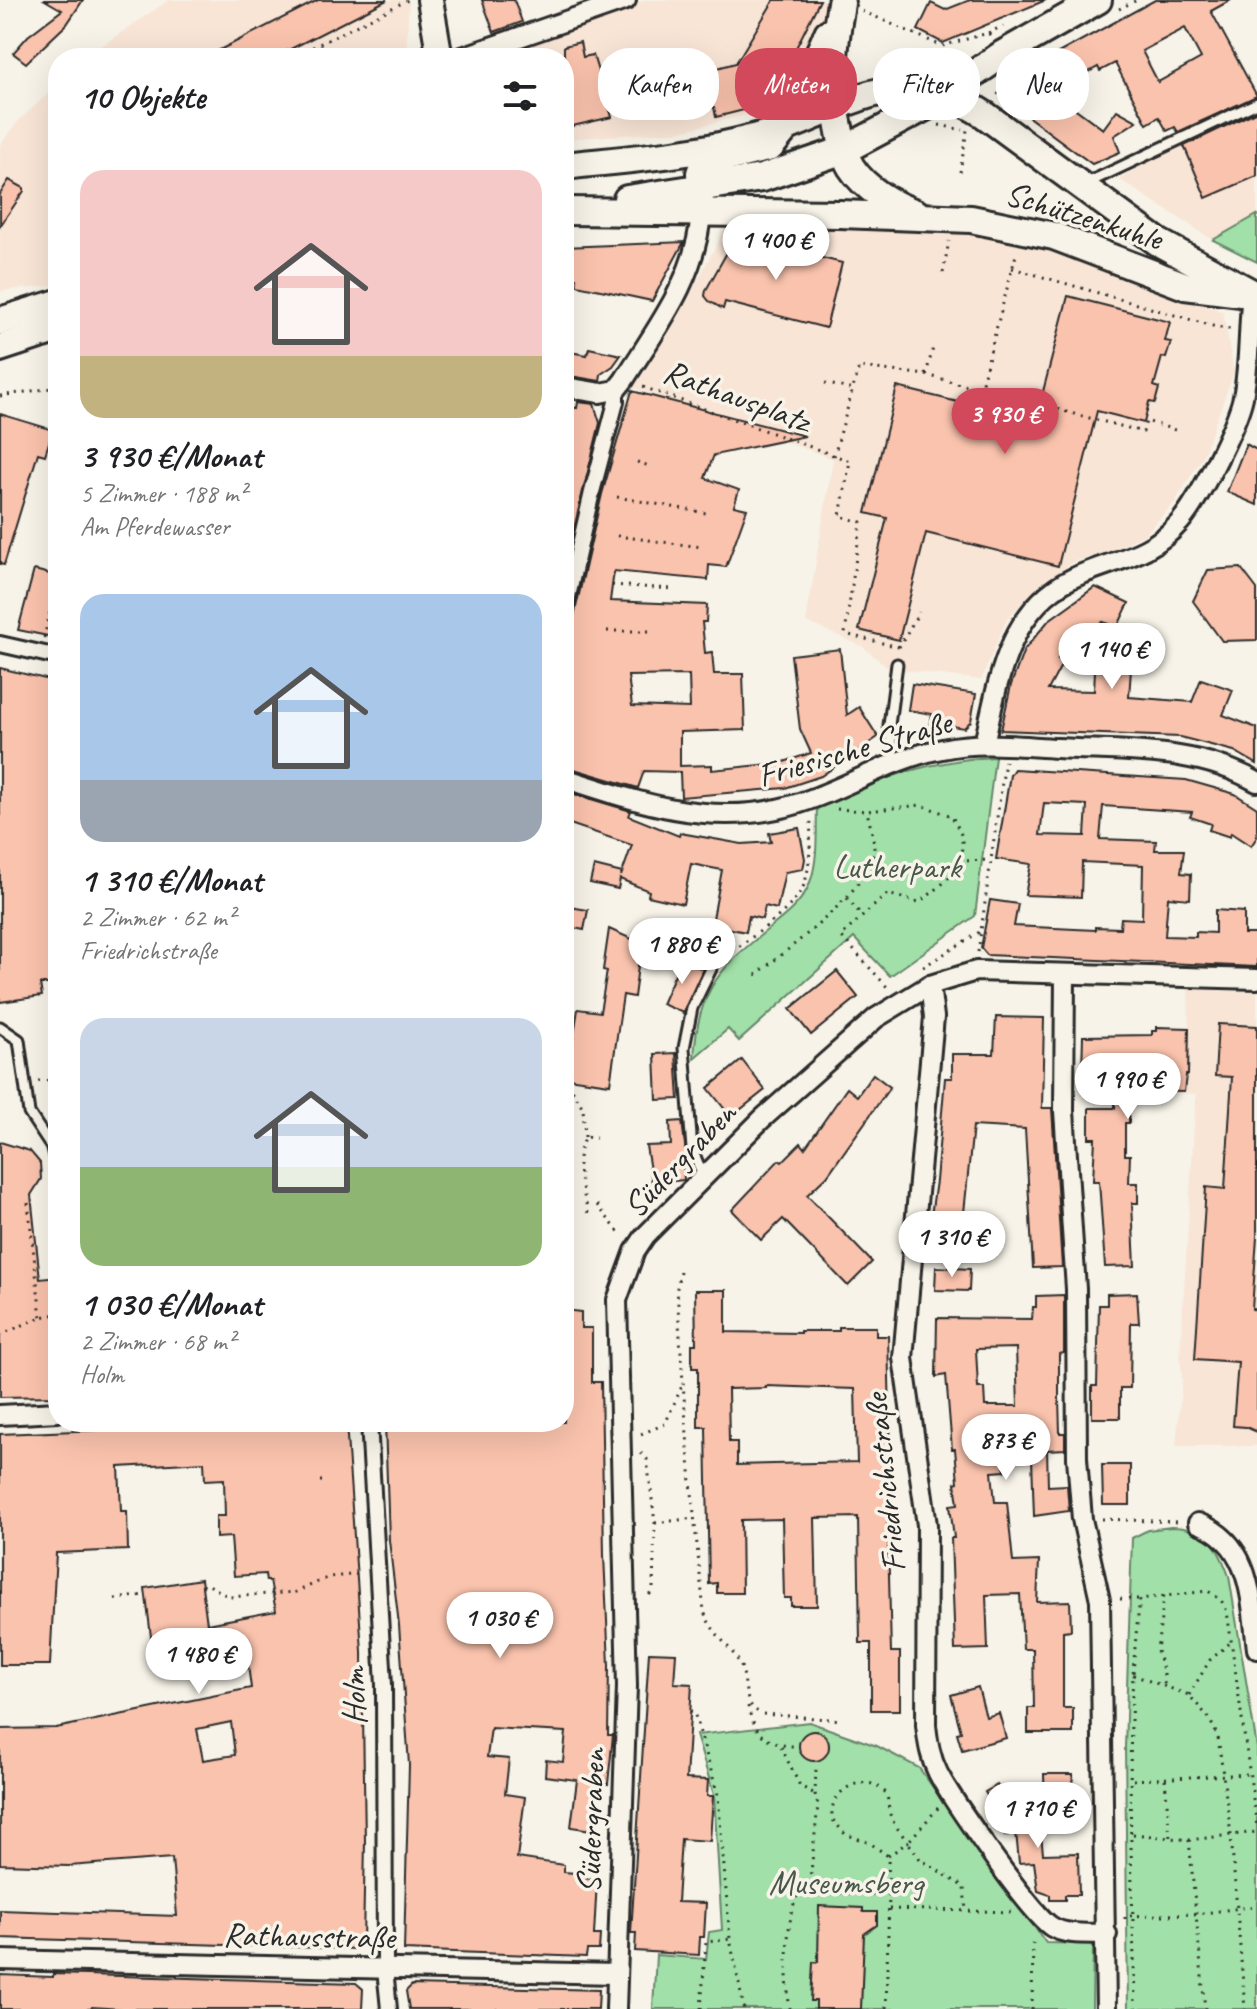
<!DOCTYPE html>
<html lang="de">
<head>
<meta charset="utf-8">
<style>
	body { margin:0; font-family:Caveat,sans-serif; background:#f2f2f2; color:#202124; height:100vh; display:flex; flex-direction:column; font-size:30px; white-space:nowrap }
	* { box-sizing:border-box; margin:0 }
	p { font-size:26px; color:#757577 }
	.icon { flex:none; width:44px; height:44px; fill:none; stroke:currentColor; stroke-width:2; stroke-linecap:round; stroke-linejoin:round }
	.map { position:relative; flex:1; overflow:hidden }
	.side { position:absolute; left:48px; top:48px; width:526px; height:1384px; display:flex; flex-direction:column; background:#fff; border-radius:32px; box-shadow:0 8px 32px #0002 }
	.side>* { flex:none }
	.banner { position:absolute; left:598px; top:48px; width:538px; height:72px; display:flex; gap:16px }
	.price { position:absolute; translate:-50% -68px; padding:0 18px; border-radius:28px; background:#fff; color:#222; font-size:26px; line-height:52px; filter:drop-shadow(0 2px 4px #0008) }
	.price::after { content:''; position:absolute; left:50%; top:48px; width:24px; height:18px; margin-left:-12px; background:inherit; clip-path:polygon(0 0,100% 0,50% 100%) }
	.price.active { background:#d1495b; color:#fff }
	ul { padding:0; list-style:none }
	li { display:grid; align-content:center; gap:16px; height:424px; padding:0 32px }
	li span { display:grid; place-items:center; height:248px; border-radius:24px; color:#555 }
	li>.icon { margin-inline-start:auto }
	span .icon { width:144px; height:144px; fill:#fffc; stroke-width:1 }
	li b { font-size:34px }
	h2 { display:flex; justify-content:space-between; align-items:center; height:96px; padding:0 32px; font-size:34px }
	.chip { padding:0 28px; border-radius:32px; background:#fff; box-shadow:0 8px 32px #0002; font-size:28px; line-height:72px }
	.chip.active { background:#d1495b; color:#fff }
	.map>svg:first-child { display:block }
	.built { fill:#f8e5d6 }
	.green { fill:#a1e0a8; stroke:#66866a; stroke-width:2 }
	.building { fill:#fac3ad; stroke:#2b2b2b; stroke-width:2; fill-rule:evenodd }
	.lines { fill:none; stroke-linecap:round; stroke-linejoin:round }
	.service-casing { stroke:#2b2b2b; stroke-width:15 }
	.pedestrian-casing { stroke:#2b2b2b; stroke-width:20 }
	.minor-casing { stroke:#2b2b2b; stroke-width:24 }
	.tertiary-casing { stroke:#2b2b2b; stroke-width:30 }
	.secondary-casing { stroke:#2b2b2b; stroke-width:32 }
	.path { stroke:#2b2b2b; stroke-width:3; stroke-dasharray:2 6; stroke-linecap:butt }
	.service { stroke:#f7f3e8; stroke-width:9 }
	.pedestrian { stroke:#f7f3e8; stroke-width:14 }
	.minor { stroke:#f7f3e8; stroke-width:18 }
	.tertiary { stroke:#f7f3e8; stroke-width:24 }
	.secondary { stroke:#f7f3e8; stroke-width:26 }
	.labels { text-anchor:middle; stroke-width:7; stroke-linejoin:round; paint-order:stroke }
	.street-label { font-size:34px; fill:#2b2b2b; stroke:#f7f3e8 }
	.park-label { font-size:34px; fill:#48584a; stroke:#f7f3e8 }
</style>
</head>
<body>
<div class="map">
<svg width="1257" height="2009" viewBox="0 0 1257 2009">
	<rect width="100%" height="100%" fill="#f7f3e8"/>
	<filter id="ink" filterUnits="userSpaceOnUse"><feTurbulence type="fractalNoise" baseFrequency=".0125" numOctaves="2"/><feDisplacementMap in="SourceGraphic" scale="16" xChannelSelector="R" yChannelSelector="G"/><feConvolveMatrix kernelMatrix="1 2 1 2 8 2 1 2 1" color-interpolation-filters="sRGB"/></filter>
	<g filter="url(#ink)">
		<g class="built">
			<path d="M169 0H409L406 58H88L103 45Z"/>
			<path d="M645 0H832L773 108 681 131 564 139V58H485Z"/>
			<path d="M58 85V285L0 291V145L19 120Z"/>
			<path d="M1257 101V215L1213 240 1119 179Z"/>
			<path d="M727 226 904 228 1035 243 1118 268 1223 312 1234 372 1203 456 1175 502 1145 534 1108 552 1073 562 1041 583 1007 619 981 680 888 668 862 646 806 622 833 459 629 386 692 290Z"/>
			<path d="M1188 989 1257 992V1446H1176L1182 1379 1180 1356 1196 1094 1138 1091 1139 1056 1152 1044V1031H1157V1027H1189Z"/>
		</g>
		<g class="green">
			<path d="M1257 215V262L1213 240Z"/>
			<path d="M995 757 975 916 890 976 854 938 739 1041 728 1029 694 1058C698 988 720 968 772 926 786 915 802 902 809 885 819 861 816 830 817 805 880 780 926 760 995 757Z"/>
			<path d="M1171 1527C1208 1528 1217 1543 1229 1576L1257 1748V2009H1128L1125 1747 1132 1538 1148 1530Z"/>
			<path d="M809 1722 877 1746 919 1768 1046 1943 1093 1944 1092 2009H653L656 1955 706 1959 709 1932 722 1930 714 1795 696 1735Z"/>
		</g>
		<g class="building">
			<path d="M45 0H83L67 24 26 63 13 53 28 36 62 10Z"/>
			<path d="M318 0H387L273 58H204Z"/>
			<path d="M482 0H514L522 22 494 32Z"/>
			<path d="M774 0H820L768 104 716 117 714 107 626 110V79L711 77 710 70 736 63Z"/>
			<path d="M970 0H1046L943 43 918 30 931 3 945 10Z"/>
			<path d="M1155 0H1231L1211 11 1257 96 1178 132 1175 127 1167 131 1159 117 1147 124 1115 63 1100 71 1098 67 1053 92 1103 129 1117 110 1137 121 1114 136 1120 152 1092 164 1030 118 1009 80ZM1185 28 1201 58 1158 82 1142 51Z"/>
			<path d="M580 42 583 57 593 55 612 117 564 128V46Z"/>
			<path d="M1257 111V176L1206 198 1184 146Z"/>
			<path d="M9 180 24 188V191L0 226V194Z"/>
			<path d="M739 237 842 263 826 328 725 302 723 309 709 301 705 296 706 290 730 247 736 248Z"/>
			<path d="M684 242 652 301 577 285 576 278H564V247Z"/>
			<path d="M1068 296 1170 322 1165 341 1171 342 1166 358 1162 357 1154 386 1159 388 1155 403 1149 402 1144 423 1097 411 1058 566 926 533 899 640 859 630 887 518 866 513 897 387 966 404 964 411 981 415 1002 420 1003 415 1035 422Z"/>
			<path d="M589 348 621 355 613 366 601 374 600 381 564 375V351L587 355Z"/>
			<path d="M632 391 805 436 714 455 705 478 739 490 734 506 747 509 726 567 709 565 708 580 614 571 610 601 707 605 706 622H702L705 653 712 652 714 674H743L745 730 680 732V766L712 765V770L781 763 811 753 800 729 791 655 840 649 847 715 859 707 878 737 821 776 785 788 681 797 680 772 644 771 638 788 564 766V670L570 628 564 627V624L571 621 574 616 602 494ZM689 675 690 708 632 706 628 676Z"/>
			<path d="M578 402 594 404 600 423 564 569V406L577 408Z"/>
			<path d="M0 414 53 430 45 455 38 453 4 565 0 564Z"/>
			<path d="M1246 444 1257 450V505L1227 492Z"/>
			<path d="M1241 568 1257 589V640L1222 641 1193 601 1208 570Z"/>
			<path d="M34 570 58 576V638L18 630Z"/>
			<path d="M1095 587 1129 603 1117 628 1103 622 1076 639 1072 640 1058 659 1063 662 1048 690 1094 691 1095 670 1112 671 1134 628 1129 697 1192 702 1201 679 1233 690 1223 715 1257 728V764L1234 751 1180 737 1001 730 1011 685 1024 650 1049 620Z"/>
			<path d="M0 668 58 682V984H40L42 996 0 1002Z"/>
			<path d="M912 684 976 694 971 721 964 728 945 725 944 729 930 727 932 714 908 710Z"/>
			<path d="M1014 769 1186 780 1235 794 1257 808V837L1251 846 1231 833 1230 837 1209 830 1211 824 1190 817 1192 812 1103 806 1100 839 1156 841 1155 850H1184L1181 873 1191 874 1190 899 1168 897 1165 936 1196 937V932L1215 933V910L1244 912V934H1257V967L987 955 981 948 990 900 1018 904 1014 926 1095 930V927L1120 928 1121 918 1142 919 1143 865 1082 862 1081 897 1025 895 1031 864 996 859 1010 775ZM1044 803 1087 805 1085 836 1040 835Z"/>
			<path d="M564 791 631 811 629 816 679 836 680 833 742 844 771 842 769 833 799 828 805 859 803 869 785 872 777 909 765 906 762 919 749 916 746 932 731 929 728 944 709 940 722 870 691 864 683 904 648 896 649 891 620 879 618 889 590 883 594 866 622 873 621 876 632 845 564 822Z"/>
			<path d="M564 906 588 910 584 930 564 926Z"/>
			<path d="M609 929 641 943 634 997 623 995 610 1084 567 1078 578 1009 600 1012 607 971 603 970Z"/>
			<path d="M681 960 703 969 683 1013 662 1004Z"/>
			<path d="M837 971 858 997 811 1035 790 1009Z"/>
			<path d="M996 1017 1044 1018 1042 1108H1052L1062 1267 1033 1268 1025 1129 973 1126 962 1232 952 1230 949 1247 927 1244 936 1181 945 1078H952V1054H994Z"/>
			<path d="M1218 1024 1257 1026V1237L1252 1309 1257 1310V1432L1246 1427 1233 1426 1238 1362 1195 1359 1206 1187 1225 1189 1232 1077 1215 1076Z"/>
			<path d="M1157 1027 1189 1028 1188 1075H1186L1184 1092 1138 1091V1100L1129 1099V1123H1125V1155H1130L1129 1183H1138V1203H1132L1135 1266 1105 1267 1099 1181H1093L1095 1138H1089V1108H1115L1116 1071H1082L1083 1036 1152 1035V1031H1157Z"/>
			<path d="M676 1053 679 1099 657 1100 655 1054Z"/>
			<path d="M742 1060 765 1090 731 1117 708 1088Z"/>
			<path d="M873 1074 890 1087 827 1176 807 1195 872 1262 848 1286 783 1219 761 1240 732 1210 779 1160 782 1162 801 1143 805 1148 847 1088 857 1096Z"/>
			<path d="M682 1121 687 1161 683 1162 684 1180 652 1183 646 1146 671 1145 670 1122Z"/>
			<path d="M0 1142 30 1151 40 1163 41 1179 31 1195 40 1279 58 1277V1396L0 1397Z"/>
			<path d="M936 1267 970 1269 969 1291 935 1290Z"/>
			<path d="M695 1290H726V1332L800 1333V1331H839V1327H876V1336H888L892 1500H887L891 1652H900V1710H871V1643H860L858 1517 815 1518 817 1606H791V1598H784L782 1519 741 1520 742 1593H717V1583L709 1584 706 1427H698V1368H692V1344H696ZM766 1386 855 1389 857 1462 737 1465V1442H729L728 1389 766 1388Z"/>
			<path d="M1137 1293 1139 1323H1131L1130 1388H1120V1418H1092V1386H1097L1099 1305H1107V1294Z"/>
			<path d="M1064 1295V1353L1059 1354V1398L1060 1433H1065V1449L1047 1450 1048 1486 1067 1485 1069 1511 1034 1516 1031 1429 1001 1432 1005 1471 992 1472 995 1502H1007L1013 1562 1039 1561 1037 1602 1070 1601 1071 1630 1063 1631V1708H1073V1733H1028V1708H1034L1033 1649H1023L1020 1594 986 1595 988 1649 955 1650 951 1538H954L950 1505 958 1504 955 1483 958 1482 955 1449H952L946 1375 936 1377 937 1318 1032 1319 1033 1307H1036V1296ZM1016 1348 1018 1406H985L984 1388H978L976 1349Z"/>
			<path d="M564 1310 581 1312V1328H592V1382H601L604 1555 609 1665 608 1735H613L608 1784 596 1782 592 1830 571 1827 577 1780 545 1776 546 1760 563 1762 566 1732 491 1728 487 1757 509 1759 505 1794 525 1797 517 1858 564 1865V1872L575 1873V1877L597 1880 594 1935H600L599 1950H587L586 1957 404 1950 409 1765 399 1625 389 1540 385 1422H564V1412H569L568 1368H564Z"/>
			<path d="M306 1422H346L362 1651 365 1842 363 1942 356 1949 0 1938V1910L177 1916 172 1858 69 1866 0 1864V1729L56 1728 251 1688 244 1635 153 1653 145 1588 201 1579 207 1624 276 1611 270 1581H266L265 1574 234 1576 231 1537 216 1538V1516H225L224 1479 205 1480 204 1462 119 1467 121 1511H127L128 1550 56 1553 50 1665H0V1434ZM231 1722 235 1755 203 1760 197 1729Z"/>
			<path d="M1102 1465H1130V1505H1103Z"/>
			<path d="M649 1652 676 1653 674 1683 692 1684 686 1779 708 1780 707 1796H713L710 1841 681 1839 677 1902 706 1903 704 1937H700L699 1955 635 1951 636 1933H631Z"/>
			<path d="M978 1687 986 1717 999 1713 1006 1738 962 1750 957 1733 961 1732 951 1695Z"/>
			<circle cx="814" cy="1746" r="15"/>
			<path d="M1044 1774H1073L1074 1807H1045Z"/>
			<path d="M997 1785 1017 1816 1054 1814 1055 1819 1040 1824 1043 1854 1078 1853 1079 1895H1065V1900H1050V1895L1038 1891 1034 1862 1019 1863 1016 1832 1005 1836 995 1809 985 1792Z"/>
			<path d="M819 1906 863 1908V1912H877V1925L864 1934 861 2009H816V2001H811L813 1962H818Z"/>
			<path d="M53 1974 356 1983 363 1989 362 2009H122L92 2007 91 2009H0V1975L53 1977Z"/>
			<path d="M412 1985 599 1990 598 2009H409L406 1991Z"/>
		</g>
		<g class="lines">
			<g class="service-casing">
				<g id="service">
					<path d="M1085 184 1257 103"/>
					<path d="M894 762 889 725 897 664"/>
					<path d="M0 1027 19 1040 29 1113 52 1148 58 1173"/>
					<path d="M703 1176 692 1149 684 1048 692 1008 711 969"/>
				</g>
			</g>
			<g class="pedestrian-casing">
				<g id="pedestrian">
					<path d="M564 614 592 492 616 402V390"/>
					<path d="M0 644 58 657"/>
					<path d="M369 1422 384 1685 385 1969 389 2009"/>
				</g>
			</g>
			<g class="minor-casing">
				<g id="minor">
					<path d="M459 58 626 0"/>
					<path d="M564 387 600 393 616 390 624 380C658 326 696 278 701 213"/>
					<path d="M984 744C998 682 1008 609 1073 578 1111 560 1149 558 1180 522 1199 500 1237 425 1243 397 1250 363 1248 327 1252 293"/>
					<path d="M564 778C635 801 702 825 777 809 835 797 883 760 942 749 980 741 1018 746 1057 748 1125 752 1196 747 1257 782"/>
					<path d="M1065 974 1064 1111 1076 1289 1077 1458 1082 1519 1100 1600 1106 2009"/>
					<path d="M930 985 934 1017 903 1358 927 1525 926 1725C928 1743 930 1757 938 1773 950 1797 1032 1916 1052 1927 1067 1936 1090 1933 1107 1934"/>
					<path d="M0 1415 58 1412"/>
					<path d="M1198 1523C1252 1543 1251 1600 1257 1649"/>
					<path d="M0 1960 616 1974"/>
					<path d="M616 2009 627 1686 617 1300 635 1251 645 1236 762 1119 876 1018 930 985 976 971 1257 979"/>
				</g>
			</g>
			<g class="tertiary-casing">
				<g id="tertiary">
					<path d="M430 0 440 58"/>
					<path d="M701 206 699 173 702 165 771 148 789 126"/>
				</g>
			</g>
			<g class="secondary-casing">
				<g id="secondary">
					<path d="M841 3C833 51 829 84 840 132 842 144 845 157 851 167 865 189 893 205 916 213"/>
					<path d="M789 126 793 111 828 33"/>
					<path d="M564 166C628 159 694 155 757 137 844 113 894 55 985 115L1158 242 1252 293"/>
					<path d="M627 199 762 178 844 150 927 106 1003 54 1098 0"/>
					<path d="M564 211 840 214 971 219 1054 236 1185 286 1241 293"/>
					<path d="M0 321 58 303"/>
					<path d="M0 348 58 329"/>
				</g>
			</g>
			<g class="path">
				<path d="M1119 9 1137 0"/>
				<path d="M862 11 942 46 988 33 991 36"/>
				<path d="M988 33 1003 26"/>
				<path d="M291 58 408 0"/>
				<path d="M998 95 1004 80"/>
				<path d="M939 125 963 130"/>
				<path d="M960 172 967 130"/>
				<path d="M1012 268 1216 327 1232 329"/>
				<path d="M943 273 949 241"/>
				<path d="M926 375 1143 432 1146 421 1178 431"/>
				<path d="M825 383 853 390"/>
				<path d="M643 387 850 461 840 516 861 522 845 634 899 647 898 652"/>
				<path d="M980 390 1017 251"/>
				<path d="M0 396 58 387"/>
				<path d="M981 415 988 393"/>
				<path d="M834 456 859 367 926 375 934 344"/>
				<path d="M637 462 649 466"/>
				<path d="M617 497 706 513"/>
				<path d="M617 536 702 547"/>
				<path d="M612 585 672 589"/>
				<path d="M607 631H654"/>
				<path d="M44 638 58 575"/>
				<path d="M899 647 919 612"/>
				<path d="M837 809 867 811 921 805 952 816C955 823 962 833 962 840 964 869 940 888 919 902L887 894 841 936 888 988"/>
				<path d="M959 861 991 860"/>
				<path d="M847 898 862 916"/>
				<path d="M978 952 1005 761"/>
				<path d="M720 961C744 941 796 911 805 882 811 862 810 840 811 820"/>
				<path d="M923 967 981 931"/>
				<path d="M756 975C787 949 872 890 874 848 874 837 869 822 867 811"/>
				<path d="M38 1081 58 1080"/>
				<path d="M564 1089 573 1091 583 1108 585 1137"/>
				<path d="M28 1203 41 1317"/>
				<path d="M597 1205 622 1236"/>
				<path d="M588 1213C583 1188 572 1161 585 1137L596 1138"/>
				<path d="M680 1271 677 1287C683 1396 692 1504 704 1611 711 1633 730 1645 740 1664 749 1683 740 1704 762 1714L842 1720"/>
				<path d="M0 1335 41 1317 58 1314"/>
				<path d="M641 1434 665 1424 682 1386"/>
				<path d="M641 1453 647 1459 655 1523 653 1588 649 1596 645 1597"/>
				<path d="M320 1481H324"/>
				<path d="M1102 1519 1179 1522"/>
				<path d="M655 1523 694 1518"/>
				<path d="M202 1586 209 1585 229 1597 296 1592 329 1577 362 1574"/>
				<path d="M115 1599 145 1595"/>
				<path d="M1120 1599H1140"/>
				<path d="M1133 1675 1189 1695 1209 1718 1218 1737 1231 1835 1245 2009"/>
				<path d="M1164 1684V1673L1157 1651 1164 1594"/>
				<path d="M1189 1695 1210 1660 1231 1642"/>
				<path d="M748 1706C754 1734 769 1747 798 1746"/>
				<path d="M690 1711 694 1712 718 1795 730 1939 744 2009"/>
				<path d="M781 1747 800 1786 815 1794"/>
				<path d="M1165 1779 1170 1838"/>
				<path d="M1133 1780 1249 1774"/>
				<path d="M938 1808 908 1842 920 1859 964 1887 966 1911"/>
				<path d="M1133 1834 1189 1840 1257 1832"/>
				<path d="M1189 1840 1205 2009"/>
				<path d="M888 1856 908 1842C901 1833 890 1821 889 1809 887 1801 889 1796 884 1791 863 1770 825 1793 833 1820L845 1834 870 1843 888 1856 889 1895"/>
				<path d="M809 1891 818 1805 815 1794 816 1768"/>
				<path d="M889 1909 1013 1912"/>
				<path d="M1125 1919V1916L1196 1914 1257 1906"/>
				<path d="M701 2009 706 1942 730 1939"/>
				<path d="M790 2009C785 1982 785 1915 799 1892L809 1891 889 1895 886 2009"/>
				<path d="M1032 2009 1033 1937"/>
				<path d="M1135 2009C1133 1873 1123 1734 1140 1599L1208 1591 1221 1600 1227 1611 1257 1827"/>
			</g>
			<use href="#service" class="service"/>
			<use href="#pedestrian" class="pedestrian"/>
			<use href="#minor" class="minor"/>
			<use href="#tertiary" class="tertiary"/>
			<use href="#secondary" class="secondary"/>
		</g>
	</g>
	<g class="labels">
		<g class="street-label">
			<text transform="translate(1084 215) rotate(17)" y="12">Schützenkuhle</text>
			<text transform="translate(737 395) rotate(20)" y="12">Rathausplatz</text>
			<text transform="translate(854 748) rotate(-16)" y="12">Friesische Straße</text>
			<text transform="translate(679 1159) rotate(-46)" y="12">Südergraben</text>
			<text transform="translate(884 1483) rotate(-96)" y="12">Friedrichstraße</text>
			<text transform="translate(353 1696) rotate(-91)" y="12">Holm</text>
			<text transform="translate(590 1821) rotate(-88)" y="12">Südergraben</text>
			<text transform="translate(309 1935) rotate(1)" y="12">Rathausstraße</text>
		</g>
		<g class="park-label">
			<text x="897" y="878">Lutherpark</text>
			<text x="846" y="1894">Museumsberg</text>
		</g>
	</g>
</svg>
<b class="price" style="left:776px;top:282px">1 400 €</b>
<b class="price active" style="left:1005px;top:456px">3 930 €</b>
<b class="price" style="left:1112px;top:691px">1 140 €</b>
<b class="price" style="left:682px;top:986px">1 880 €</b>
<b class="price" style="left:1128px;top:1121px">1 990 €</b>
<b class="price" style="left:952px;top:1279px">1 310 €</b>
<b class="price" style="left:1006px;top:1482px">873 €</b>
<b class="price" style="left:500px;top:1660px">1 030 €</b>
<b class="price" style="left:199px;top:1696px">1 480 €</b>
<b class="price" style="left:1038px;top:1850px">1 710 €</b>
<div class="banner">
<a class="chip">Kaufen</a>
<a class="chip active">Mieten</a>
<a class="chip">Filter</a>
<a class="chip">Neu</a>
</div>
<section class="side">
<h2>10 Objekte<svg class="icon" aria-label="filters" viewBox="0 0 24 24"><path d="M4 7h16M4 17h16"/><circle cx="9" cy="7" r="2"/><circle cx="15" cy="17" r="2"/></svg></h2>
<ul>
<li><span style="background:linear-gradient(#f6c9c9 75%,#c2b280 0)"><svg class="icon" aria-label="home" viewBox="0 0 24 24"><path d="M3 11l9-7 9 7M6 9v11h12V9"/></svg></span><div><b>3 930 €/Monat</b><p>5 Zimmer · 188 m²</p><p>Am Pferdewasser</p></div></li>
<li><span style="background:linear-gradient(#a9c7e8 75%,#9aa5b1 0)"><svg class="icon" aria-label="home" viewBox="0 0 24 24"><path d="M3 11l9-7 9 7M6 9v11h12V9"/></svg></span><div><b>1 310 €/Monat</b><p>2 Zimmer · 62 m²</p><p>Friedrichstraße</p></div></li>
<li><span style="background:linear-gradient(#c9d6e8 60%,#8fb573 0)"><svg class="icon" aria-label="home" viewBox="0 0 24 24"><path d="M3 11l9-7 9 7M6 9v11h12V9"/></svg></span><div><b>1 030 €/Monat</b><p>2 Zimmer · 68 m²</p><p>Holm</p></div></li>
</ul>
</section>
</div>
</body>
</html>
